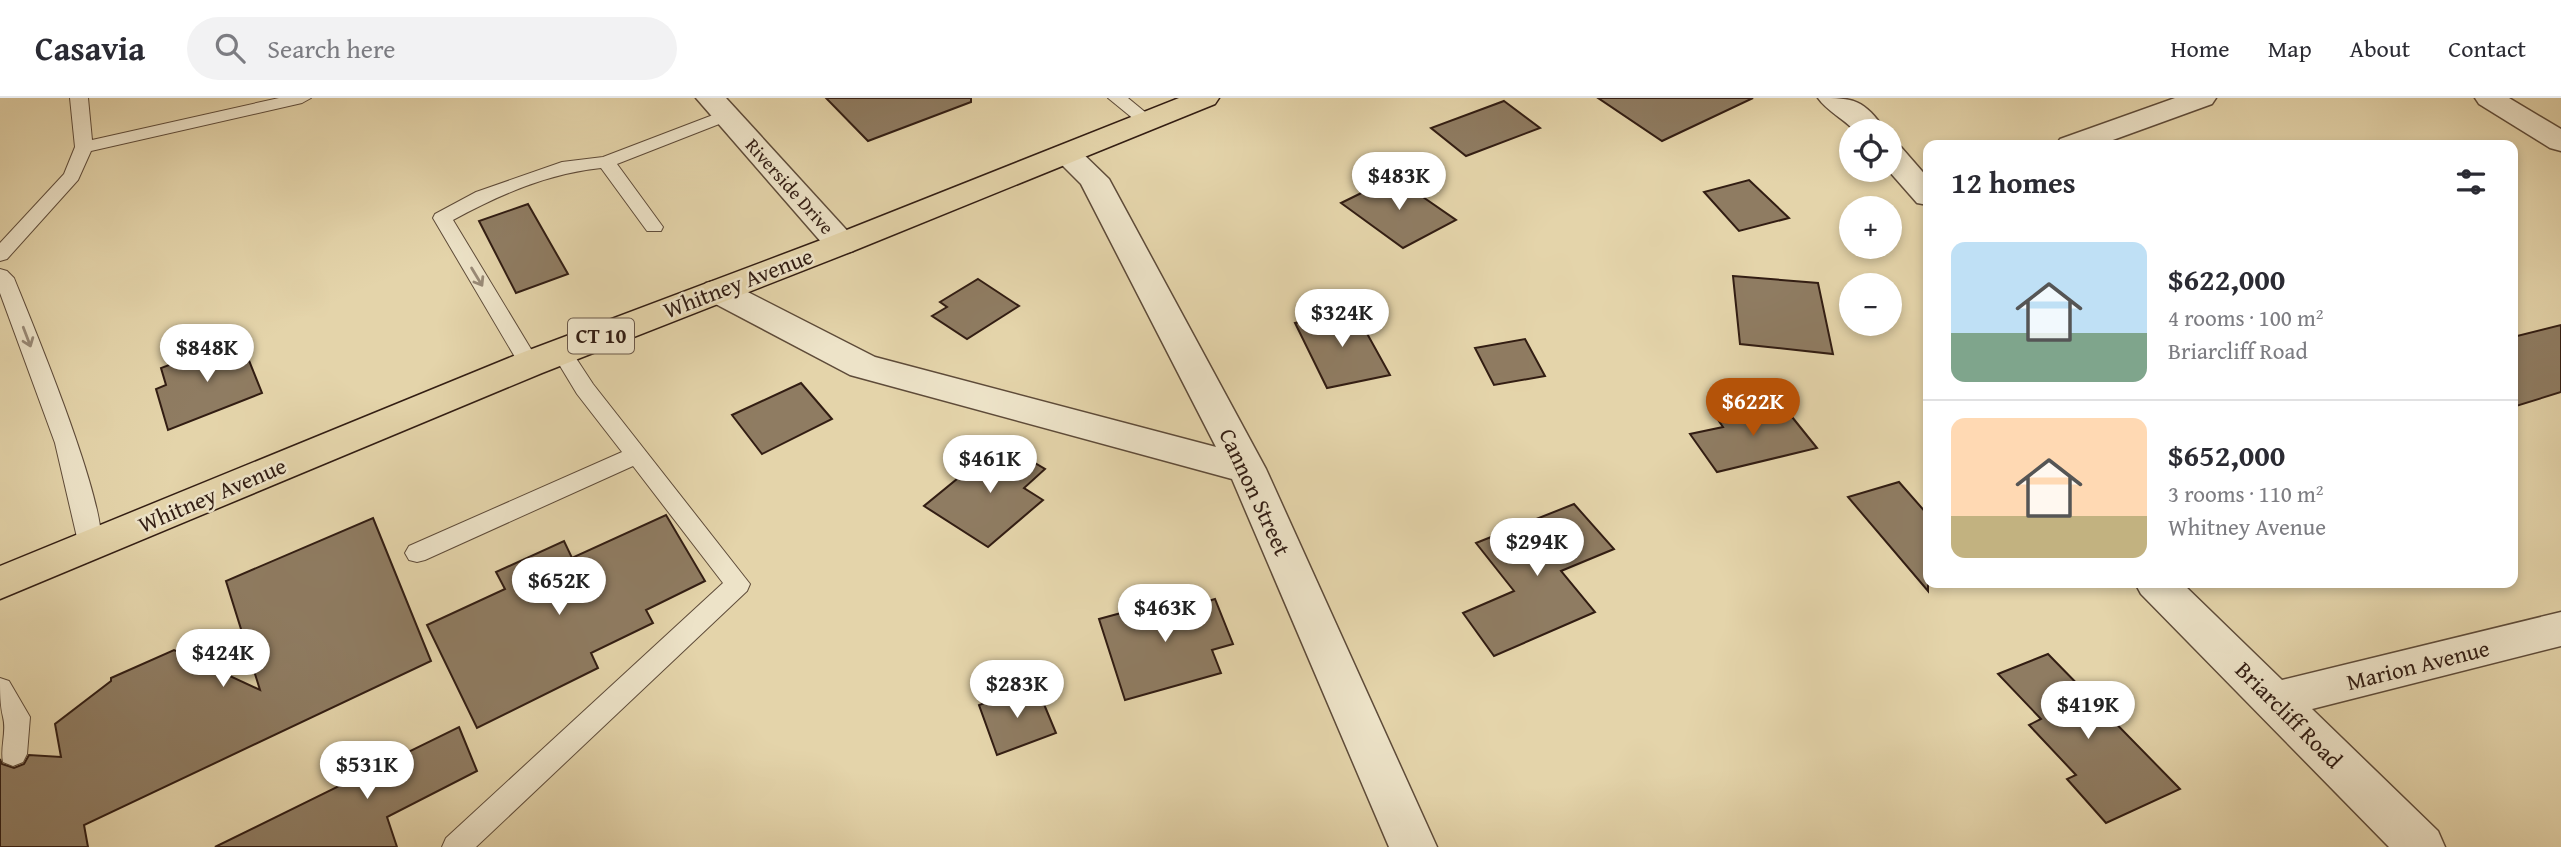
<!DOCTYPE html>
<html lang="en">
<head>
<meta charset="utf-8">
<style>
	body { margin:0; font-family:"Gentium Book Plus",serif; background:#f2f2f3; color:#2b2b33; height:100vh; display:flex; flex-direction:column; font-size:26px; white-space:nowrap }
	* { box-sizing:border-box; margin:0 }
	p { font-size:23px; color:#7c7c81 }
	.icon { flex:none; width:38px; height:38px; fill:none; stroke:currentColor; stroke-width:2; stroke-linecap:round; stroke-linejoin:round }
	.map { position:relative; flex:1; overflow:hidden }
	.sheet { position:absolute; left:1923px; top:42px; width:595px; height:448px; display:flex; flex-direction:column; background:#fff; border-radius:14px; box-shadow:0 4px 10px #0003 }
	.sheet>* { flex:none }
	.controls { position:absolute; left:1839px; top:21px; display:grid; gap:14px }
	.controls a { display:grid; place-items:center; width:63px; height:63px; border-radius:50%; background:#fff; box-shadow:0 4px 10px #0003; font-size:35px }
	.price { position:absolute; translate:-50% -60px; padding:0 16px; border-radius:24px; background:#fff; color:#222; font-size:23px; line-height:46px; filter:drop-shadow(0 2px 4px #0008) }
	.price::after { content:''; position:absolute; left:50%; top:42px; width:21px; height:16px; margin-left:-10px; background:inherit; clip-path:polygon(0 0,100% 0,50% 100%) }
	.price.active { background:#b45309; color:#fff }
	ul { padding:0; list-style:none }
	li { display:flex; align-items:center; gap:21px; height:175px; padding:0 28px }
	li+li { border-top:2px solid #e1e1e2 }
	li span { display:grid; place-items:center; flex:none; width:196px; height:140px; border-radius:14px; color:#555 }
	li>.icon { margin-inline-start:auto }
	span .icon { width:84px; height:84px; fill:#fffc; stroke-width:1 }
	li b { font-size:30px }
	h2 { display:flex; justify-content:space-between; align-items:center; height:84px; padding:0 28px; font-size:30px }
	header { display:flex; align-items:center; gap:42px; box-sizing:border-box; height:98px; padding:0 35px; background:#fff; border-bottom:2px solid #e1e1e2 }
	header strong { font-size:33px }
	nav { display:flex; gap:38px; margin-inline-start:auto; font-size:24px }
	.search { width:490px; height:63px; background:#f2f2f3; display:flex; align-items:center; gap:18px; box-sizing:border-box; padding:0 24px; border-radius:38px; color:#7c7c81; font-size:26px }
	.map>svg:first-child { display:block }
	.building { fill:#8f7c62; stroke:#321d13; stroke-width:2 }
	.lines { fill:none; stroke-linecap:round; stroke-linejoin:round }
	.lane-casing { stroke:#5e4b39; stroke-width:2 }
	.street-casing { stroke:#5e4b39; stroke-width:3 }
	.primary-casing { stroke:#321d13; stroke-width:3 }
	.lane { fill:#ede3c8; fill-rule:evenodd }
	.street { fill:#ede3c8; fill-rule:evenodd }
	.primary { fill:#e4d4aa; fill-rule:evenodd }
	.oneway { stroke:#998a77 }
	.labels { text-anchor:middle; stroke-width:5; stroke-linejoin:round; paint-order:stroke }
	.far-street-label { font-size:19px; fill:#321d13; stroke:#ede3c8 }
	.shield { fill:#ede3c8; stroke:#6a5849; stroke-width:2 }
	.shield-label { font-size:21px; font-weight:bold; fill:#321d13 }
	.street-label { font-size:23px; fill:#321d13; stroke:#ede3c8 }
</style>
</head>
<body>
<header>
<strong>Casavia</strong>
<div class="search"><svg class="icon" aria-label="search" viewBox="0 0 24 24"><circle cx="10" cy="10" r="6"/><path d="M15 15l6 6"/></svg>Search here</div>
<nav><a>Home</a><a>Map</a><a>About</a><a>Contact</a></nav>
</header>
<div class="map">
<svg width="2561" height="749" viewBox="0 0 2561 749">
	<rect width="100%" height="100%" fill="#e4d4aa"/>
	<filter id="stains"><feTurbulence type="fractalNoise" baseFrequency=".00286" numOctaves="4"/><feColorMatrix values="0 0 0 0 .2 0 0 0 0 .09 0 0 0 0 .02 0 0 0 .5 -.17"/></filter>
	<radialGradient id="worn" r=".72"><stop offset=".6" stop-color="#630" stop-opacity="0"/><stop offset="1" stop-color="#630" stop-opacity=".3"/></radialGradient>
	<g class="building">
		<path d="M826 0H971V4L868 43Z"/>
		<path d="M1598 0H1753L1662 43Z"/>
		<path d="M1504 3 1540 30 1466 58 1431 30Z"/>
		<path d="M1394 79 1456 122 1403 150 1341 105Z"/>
		<path d="M1749 82 1789 120 1739 133 1704 94Z"/>
		<path d="M528 106 568 176 516 195 479 123Z"/>
		<path d="M1733 178 1818 185 1833 256 1740 246Z"/>
		<path d="M978 181 1019 208 967 241 932 218 947 209 940 204Z"/>
		<path d="M1354 212 1390 277 1327 290 1295 225Z"/>
		<path d="M2561 227V294L2513 309V239Z"/>
		<path d="M240 240 262 295 168 332 156 291 166 287 161 270Z"/>
		<path d="M1525 241 1545 278 1494 287 1475 250Z"/>
		<path d="M801 285 832 321 762 356 732 317Z"/>
		<path d="M1780 304 1817 350 1717 374 1690 336 1723 329 1716 319Z"/>
		<path d="M1001 345 1045 371 1024 390 1043 402 988 449 924 408Z"/>
		<path d="M1899 384 1928 417V493L1848 399Z"/>
		<path d="M1574 406 1614 451 1561 473 1595 514 1494 558 1463 515 1514 493 1476 445Z"/>
		<path d="M666 417 705 483 646 512 653 525 591 555 598 570 477 630 427 527 505 491 496 474 564 443 572 460Z"/>
		<path d="M373 420 431 563 84 727 88 749H0V661L2 666 14 670 24 666 29 657 61 659 55 626 111 583V580L174 552 260 592 226 483Z"/>
		<path d="M1191 496 1194 507 1215 501 1233 546 1212 552 1221 575 1125 602 1099 521Z"/>
		<path d="M2048 556 2180 691 2106 725 2067 681 2076 677 2029 627 2041 621 1998 576Z"/>
		<path d="M1036 587 1056 635 997 657 979 607Z"/>
		<path d="M459 629 477 673 387 719 397 749H215Z"/>
	</g>
	<g class="lines">
		<g class="lane-casing">
			<g id="lane">
				<path d="M70 0H88L92 42 279 0H311L302 5 91 53 78 82 7 161 0 163V145L64 76 75 49Z"/>
				<path d="M1108 0H1128L1156 23 1153 27H1141Z"/>
				<path d="M726 12 735 17 732 21 617 66 663 129 661 133H647L601 70C549 75 499 97 453 122L540 266 536 271H522L433 120 435 116 476 94 562 64 603 59Z"/>
				<path d="M0 171 7 173 14 180C30 220 116 424 99 454L91 457 83 454 79 448 55 345 0 195Z"/>
				<path d="M561 246 568 248 593 286 750 486 747 493 476 749H442L446 740 723 485 633 368 425 462 417 464 409 462 405 455 409 448 622 354 577 296 551 253 554 248Z"/>
				<path d="M0 580 9 583 30 619 27 656 23 664 13 668 3 664C0 649 7 634 3 619 0 607 0 594 0 580Z"/>
			</g>
		</g>
		<g class="street-casing">
			<g id="street">
				<path d="M696 0H726L853 139 857 146 853 153 841 156 829 153Z"/>
				<path d="M1818 0C1855 0 1863 1 1886 33H1855C1844 21 1827 13 1818 0Z"/>
				<path d="M2175 0H2216L2212 6 2099 47H2056L2060 41Z"/>
				<path d="M2475 0H2509L2561 31V53L2550 50 2479 6Z"/>
				<path d="M1890 46 1901 49 1928 80V107L1917 105 1888 72Z"/>
				<path d="M1066 47 1077 50 1109 81 1266 371 1437 749H1389L1232 381 850 277 706 201 701 193 706 185 718 182 730 185 875 259 1216 349 1081 86 1051 56 1055 50Z"/>
				<path d="M2135 485H2182L2282 582 2561 514V548L2312 611 2438 733 2445 749H2389L2141 496Z"/>
			</g>
		</g>
		<g class="primary-casing">
			<path id="primary" d="M1179 0H1219L1215 6 853 153 542 275 0 501V468L516 257 829 139Z"/>
		</g>
		<use href="#lane" class="lane"/>
		<use href="#street" class="street"/>
		<use href="#primary" class="primary"/>
	</g>
	<defs><path id="oneway-shaft" d="M-6 0H5M1.5-3L5.5 0L1.5 3" fill="none" stroke-width="1.6" stroke-linecap="round" stroke-linejoin="round" transform="scale(1.75)"/></defs>
	<g class="oneway">
		<use href="#oneway-shaft" transform="translate(477 179) rotate(59)"/>
		<use href="#oneway-shaft" transform="translate(27 239) rotate(69)"/>
	</g>
	<g class="labels">
		<g class="far-street-label">
			<text transform="translate(790 88) rotate(48)" y="7">Riverside Drive</text>
		</g>
		<rect class="shield" x="568" y="220.5" width="66" height="35" rx="5"/>
		<g class="shield-label">
			<text x="601" y="245">CT 10</text>
		</g>
		<g class="street-label">
			<text transform="translate(738 185) rotate(-21)" y="8">Whitney Avenue</text>
			<text transform="translate(1255 394) rotate(65)" y="8">Cannon Street</text>
			<text transform="translate(212 397) rotate(-23)" y="8">Whitney Avenue</text>
			<text transform="translate(2418 567) rotate(-14)" y="8">Marion Avenue</text>
			<text transform="translate(2289 617) rotate(45)" y="8">Briarcliff Road</text>
		</g>
	</g>
	<rect width="100%" height="100%" filter="url(#stains)"/>
	<rect width="100%" height="100%" fill="url(#worn)"/>
</svg>
<div class="controls">
<a><svg class="icon" aria-label="locate" viewBox="0 0 24 24"><circle cx="12" cy="12" r="6"/><path d="M12 2v4M12 18v4M2 12h4M18 12h4"/></svg></a>
<a>+</a>
<a>−</a>
</div>
<b class="price" style="left:1399px;top:114px">$483K</b>
<b class="price" style="left:1342px;top:251px">$324K</b>
<b class="price" style="left:207px;top:286px">$848K</b>
<b class="price active" style="left:1753px;top:340px">$622K</b>
<b class="price" style="left:990px;top:397px">$461K</b>
<b class="price" style="left:1537px;top:480px">$294K</b>
<b class="price" style="left:559px;top:519px">$652K</b>
<b class="price" style="left:1165px;top:546px">$463K</b>
<b class="price" style="left:223px;top:591px">$424K</b>
<b class="price" style="left:1017px;top:622px">$283K</b>
<b class="price" style="left:2088px;top:643px">$419K</b>
<b class="price" style="left:367px;top:703px">$531K</b>
<section class="sheet">
<h2>12 homes<svg class="icon" aria-label="filters" viewBox="0 0 24 24"><path d="M4 7h16M4 17h16"/><circle cx="9" cy="7" r="2"/><circle cx="15" cy="17" r="2"/></svg></h2>
<ul>
<li><span style="background:linear-gradient(#bfe0f5 65%,#7fa58c 0)"><svg class="icon" aria-label="home" viewBox="0 0 24 24"><path d="M3 11l9-7 9 7M6 9v11h12V9"/></svg></span><div><b>$622,000</b><p>4 rooms · 100 m²</p><p>Briarcliff Road</p></div></li>
<li><span style="background:linear-gradient(#ffd9b3 70%,#c2b280 0)"><svg class="icon" aria-label="home" viewBox="0 0 24 24"><path d="M3 11l9-7 9 7M6 9v11h12V9"/></svg></span><div><b>$652,000</b><p>3 rooms · 110 m²</p><p>Whitney Avenue</p></div></li>
</ul>
</section>
</div>
</body>
</html>
